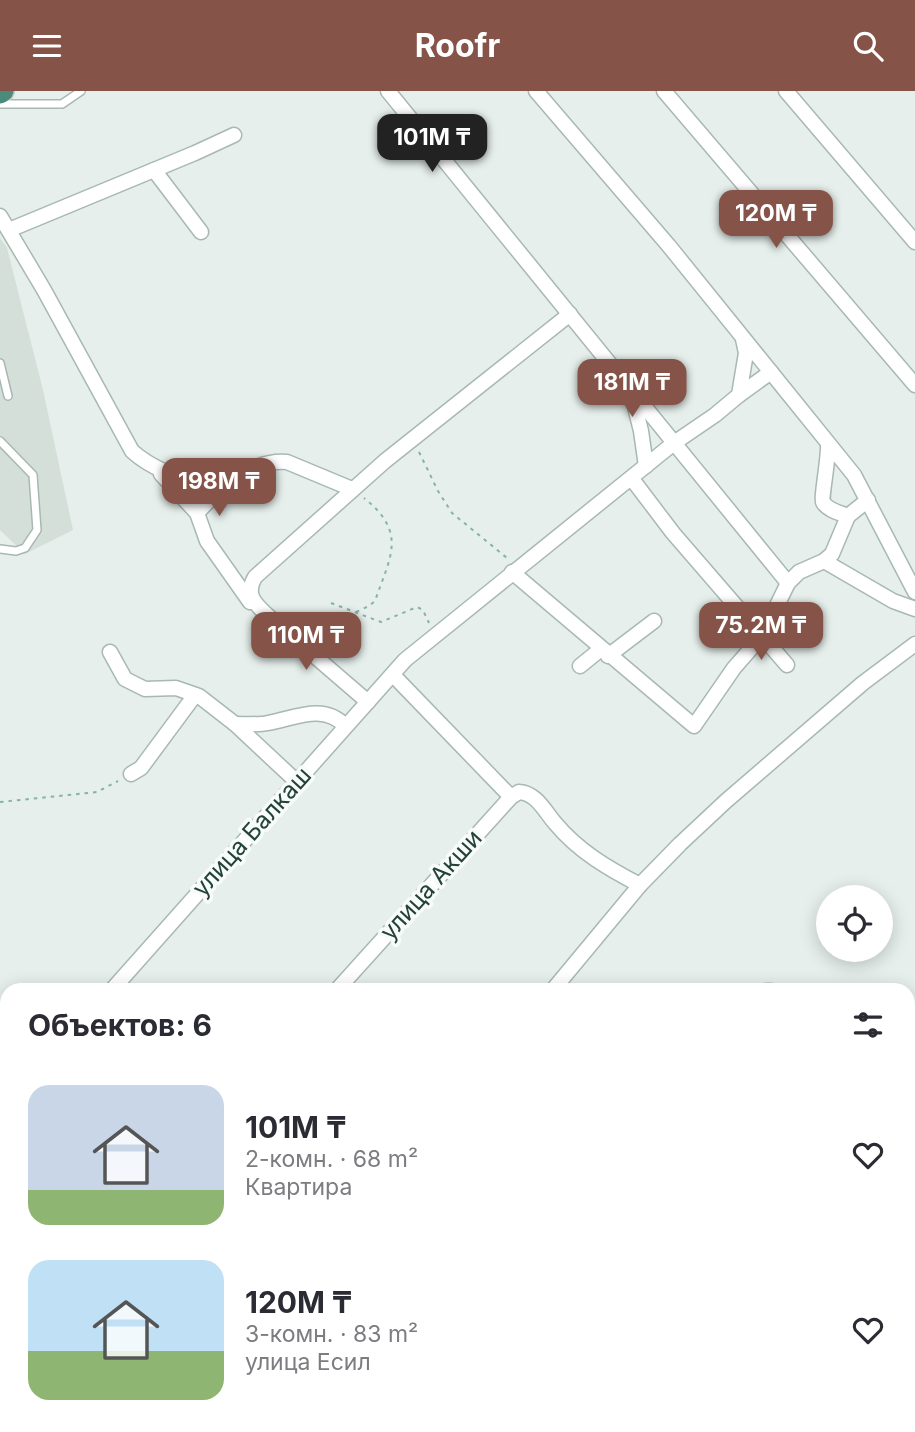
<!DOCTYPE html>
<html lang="ru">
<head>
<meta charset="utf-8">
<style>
	body { margin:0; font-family:Inter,sans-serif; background:#f7f7f7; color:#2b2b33; height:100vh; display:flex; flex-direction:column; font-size:26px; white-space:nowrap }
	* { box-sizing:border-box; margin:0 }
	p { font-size:23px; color:#7c7c81 }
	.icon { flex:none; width:38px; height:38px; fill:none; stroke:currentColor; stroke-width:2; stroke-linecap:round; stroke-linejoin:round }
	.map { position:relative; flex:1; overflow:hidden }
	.panel { position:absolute; left:0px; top:892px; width:915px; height:450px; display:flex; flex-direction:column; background:#fff; border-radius:21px 21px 0 0; box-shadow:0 4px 18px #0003 }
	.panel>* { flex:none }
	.buttons { position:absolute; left:816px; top:794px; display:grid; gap:14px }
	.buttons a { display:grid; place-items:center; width:77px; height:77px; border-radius:50%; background:#fff; box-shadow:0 4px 18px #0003; font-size:35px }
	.price { position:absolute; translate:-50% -60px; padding:0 16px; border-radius:14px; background:#855347; color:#fff; font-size:23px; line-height:46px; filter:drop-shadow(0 2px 4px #0008) }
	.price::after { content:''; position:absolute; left:50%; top:42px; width:21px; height:16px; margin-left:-10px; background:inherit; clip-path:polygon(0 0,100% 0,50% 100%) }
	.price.active { background:#222; color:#fff }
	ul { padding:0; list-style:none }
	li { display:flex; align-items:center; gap:21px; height:175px; padding:0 28px }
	li span { display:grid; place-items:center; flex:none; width:196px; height:140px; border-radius:21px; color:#555 }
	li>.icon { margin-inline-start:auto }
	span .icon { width:84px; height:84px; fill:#fffc; stroke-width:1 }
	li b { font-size:30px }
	h2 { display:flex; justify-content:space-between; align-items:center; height:84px; padding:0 28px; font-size:30px }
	header { display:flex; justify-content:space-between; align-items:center; height:91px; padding:0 28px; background:#855347; color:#fff; font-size:32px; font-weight:700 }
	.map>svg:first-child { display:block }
	.built { fill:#d4dfda }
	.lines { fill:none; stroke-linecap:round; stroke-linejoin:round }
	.service-casing { stroke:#a8b8b2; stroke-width:10 }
	.minor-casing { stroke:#a8b8b2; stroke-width:17 }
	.trunk-casing { stroke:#c2cac8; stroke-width:24 }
	.path { stroke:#86b3a5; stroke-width:2; stroke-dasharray:3.5 5; stroke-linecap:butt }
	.service { stroke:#fff; stroke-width:7 }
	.minor { stroke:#fff; stroke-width:14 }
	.trunk { stroke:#4c8a7c; stroke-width:21 }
	.labels { text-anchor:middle; stroke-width:7; stroke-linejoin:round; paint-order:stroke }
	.street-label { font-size:24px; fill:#24423a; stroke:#f7fbf9 }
</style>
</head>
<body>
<header><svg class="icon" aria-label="menu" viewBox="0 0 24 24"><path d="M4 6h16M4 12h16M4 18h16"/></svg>Roofr<svg class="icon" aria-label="search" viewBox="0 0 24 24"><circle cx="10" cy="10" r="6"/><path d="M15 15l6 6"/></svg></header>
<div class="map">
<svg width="915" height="1341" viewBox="0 0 915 1341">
	<rect width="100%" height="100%" fill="#e6efeb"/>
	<path class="built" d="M0 147 7 157 43 299 73 439 25 463 0 439Z"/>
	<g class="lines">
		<g class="service-casing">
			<g id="service">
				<path d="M0 13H62L81 0"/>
				<path d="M0 272 8 305"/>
				<path d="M0 350 33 384 37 439 25 457 16 460 0 458"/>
			</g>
		</g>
		<g class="minor-casing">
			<g id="minor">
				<path d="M388 0 788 492"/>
				<path d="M536 0 669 155 854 384 915 501"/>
				<path d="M664 0 915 294"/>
				<path d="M786 0 915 151"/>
				<path d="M154 79 201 141"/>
				<path d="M0 125 44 199 132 360C156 382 189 389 219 399 241 384 259 369 287 371L352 398"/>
				<path d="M9 139 195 62 234 44"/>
				<path d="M632 304 641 340 646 375"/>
				<path d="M739 304 771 281"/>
				<path d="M828 353C829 365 821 407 823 411 827 419 840 422 848 425"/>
				<path d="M161 383 197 422 207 450 250 511"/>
				<path d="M632 388 673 442 787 574"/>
				<path d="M197 422 219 399"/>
				<path d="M824 470 893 510 915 518"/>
				<path d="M512 481 694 635 734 577 762 545 788 492 799 481 824 470 832 463 848 425 868 409"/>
				<path d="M110 561 125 588 145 598 176 597 199 605 235 633 297 691"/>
				<path d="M608 565 654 530"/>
				<path d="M580 575 601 558"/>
				<path d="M394 585 511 706"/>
				<path d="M368 611 267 524C254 512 245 503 255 486L385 370 570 223"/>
				<path d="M235 633C246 633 258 634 268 632 295 627 324 612 345 635"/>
				<path d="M131 683 141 677 195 604"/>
				<path d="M111 900 405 569 674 352 715 324 739 304 746 262 743 248"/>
				<path d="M336 900 511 706 519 701C536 702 544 719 555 732 578 760 609 778 640 794"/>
				<path d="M552 900 640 794 680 753 726 710 863 592 915 553"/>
				<path d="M766 900H771"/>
				<path d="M0 1029 7 1021"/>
				<path d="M908 1235 915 1227"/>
				<path d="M0 1273 7 1265"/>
				<path d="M185 1341 190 1335"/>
				<path d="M392 1341 397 1335"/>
				<path d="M600 1341 605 1335"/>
				<path d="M819 1341 824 1335"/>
			</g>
		</g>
		<g class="trunk-casing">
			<path id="trunk" d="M0 2 3 0"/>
		</g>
		<g class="path">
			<path d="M419 361 438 400 452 422 507 467"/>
			<path d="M331 512 381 531 417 516 423 519 429 532"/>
			<path d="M356 521 369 515 375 510C390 466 408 442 364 407"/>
			<path d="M0 711 97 701 118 690"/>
		</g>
		<use href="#service" class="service"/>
		<use href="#minor" class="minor"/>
		<use href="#trunk" class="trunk"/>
	</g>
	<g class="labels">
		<g class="street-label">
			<text transform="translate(252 741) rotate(-48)" y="8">улица Балкаш</text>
			<text transform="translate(431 794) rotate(-48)" y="8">улица Акши</text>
		</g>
	</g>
</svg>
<div class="buttons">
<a><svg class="icon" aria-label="locate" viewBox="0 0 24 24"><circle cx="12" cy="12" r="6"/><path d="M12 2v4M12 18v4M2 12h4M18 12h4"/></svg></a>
</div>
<b class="price active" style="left:432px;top:83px">101M ₸</b>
<b class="price" style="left:776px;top:159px">120M ₸</b>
<b class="price" style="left:632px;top:328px">181M ₸</b>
<b class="price" style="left:219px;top:427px">198M ₸</b>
<b class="price" style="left:761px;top:571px">75.2M ₸</b>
<b class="price" style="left:306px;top:581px">110M ₸</b>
<section class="panel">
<h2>Объектов: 6<svg class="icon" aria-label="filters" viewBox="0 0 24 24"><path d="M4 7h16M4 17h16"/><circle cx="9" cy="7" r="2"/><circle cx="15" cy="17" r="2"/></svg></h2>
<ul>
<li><span style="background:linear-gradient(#c9d6e8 75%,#8fb573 0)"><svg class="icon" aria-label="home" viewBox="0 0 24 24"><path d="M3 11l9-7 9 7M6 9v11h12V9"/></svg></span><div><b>101M ₸</b><p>2-комн. · 68 m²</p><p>Квартира</p></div><svg class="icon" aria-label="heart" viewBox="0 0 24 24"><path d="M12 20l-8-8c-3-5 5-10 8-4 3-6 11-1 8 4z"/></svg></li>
<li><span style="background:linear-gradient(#bfe0f5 65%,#8fb573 0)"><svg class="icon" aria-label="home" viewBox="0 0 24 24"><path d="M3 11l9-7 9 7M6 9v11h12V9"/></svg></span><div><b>120M ₸</b><p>3-комн. · 83 m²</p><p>улица Есил</p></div><svg class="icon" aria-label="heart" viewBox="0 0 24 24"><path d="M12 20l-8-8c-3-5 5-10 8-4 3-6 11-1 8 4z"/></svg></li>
</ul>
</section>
</div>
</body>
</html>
